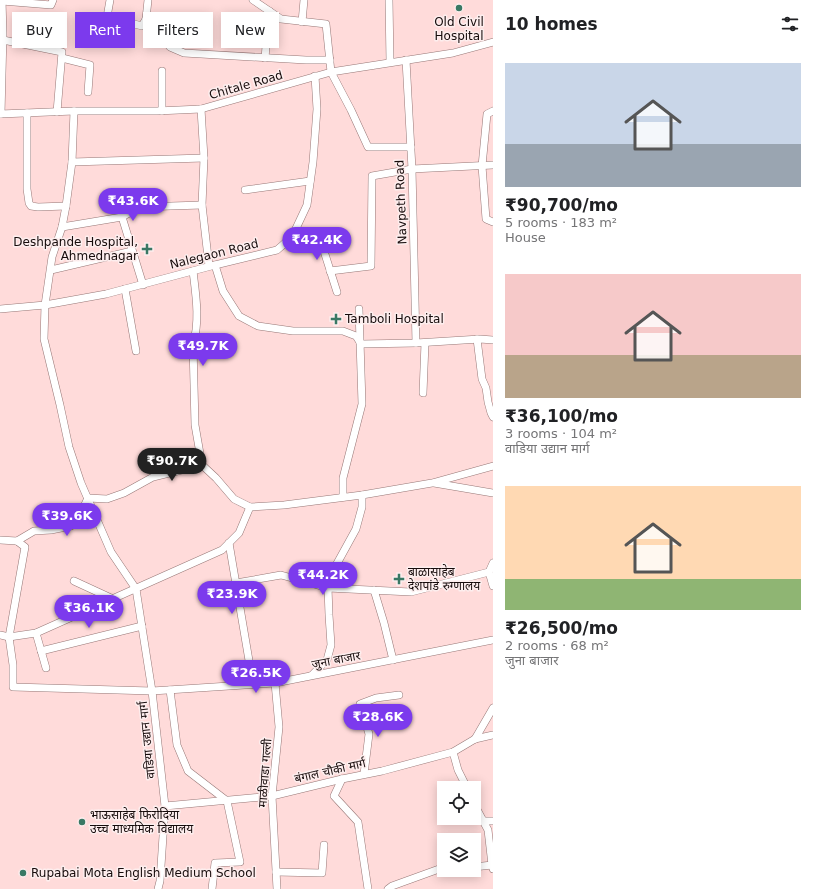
<!DOCTYPE html>
<html lang="en">
<head>
<meta charset="utf-8">
<style>
	body { margin:0; font-family:"DejaVu Sans","Noto Sans Devanagari",sans-serif; background:#f2f2f2; color:#202124; height:100vh; display:flex; flex-direction:column; font-size:15px; white-space:nowrap }
	* { box-sizing:border-box; margin:0 }
	p { font-size:13px; color:#757577 }
	.icon { flex:none; width:22px; height:22px; fill:none; stroke:currentColor; stroke-width:2; stroke-linecap:round; stroke-linejoin:round }
	.map { position:relative; flex:1; overflow:hidden }
	.panel { display:flex; flex-direction:column; background:#fff; width:320px }
	.panel>* { flex:none }
	.banner { position:absolute; left:12px; top:12px; width:380px; height:36px; display:flex; gap:8px }
	.controls { position:absolute; left:437px; top:781px; display:grid; gap:8px }
	.controls a { display:grid; place-items:center; width:44px; height:44px; border-radius:0px; background:#fff; box-shadow:0 2px 10px #0003; font-size:20px }
	.price { position:absolute; translate:-50% -34px; padding:0 9px; border-radius:14px; background:#7c3aed; color:#fff; font-size:13px; line-height:26px; filter:drop-shadow(0 1px 2px #0008) }
	.price::after { content:''; position:absolute; left:50%; top:24px; width:12px; height:9px; margin-left:-6px; background:inherit; clip-path:polygon(0 0,100% 0,50% 100%) }
	.price.active { background:#222; color:#fff }
	ul { padding:0; list-style:none }
	li { display:grid; align-content:center; gap:8px; height:212px; padding:0 12px }
	li span { display:grid; place-items:center; height:124px; border-radius:0px; color:#555 }
	li>.icon { margin-inline-start:auto }
	span .icon { width:72px; height:72px; fill:#fffc; stroke-width:1 }
	li b { font-size:17px }
	h2 { display:flex; justify-content:space-between; align-items:center; height:48px; padding:0 12px; font-size:17px }
	.tag { padding:0 14px; border-radius:0px; background:#fff; box-shadow:0 2px 10px #0003; font-size:14px; line-height:36px }
	.tag.active { background:#7c3aed; color:#fff }
	main { display:flex; flex:1; min-height:0 }
	.map>svg:first-child { display:block }
	.lines { fill:none; stroke-linecap:round; stroke-linejoin:round }
	.minor-casing { stroke:#977776; stroke-width:8 }
	.minor { stroke:#fff; stroke-width:7 }
	.poi-dot { fill:#397864; stroke:#fdeeee; stroke-width:1.5 }
	.labels { text-anchor:middle; stroke-width:3; stroke-linejoin:round; paint-order:stroke }
	.poi-label { font-size:12px; fill:#160b0b; stroke:#fdeeee; text-anchor:start }
	.street-label { font-size:12px; fill:#160b0b; stroke:#fdeeee }
</style>
</head>
<body>
<main>
<div class="map">
<svg width="493" height="889" viewBox="0 0 493 889">
	<rect width="100%" height="100%" fill="#ffdbda"/>
	<g class="lines">
		<g class="minor-casing">
			<g id="minor">
				<path d="M110 0 107 17 142 26 146 19"/>
				<path d="M148 0 146 19 170 47 184 53 306 60H330"/>
				<path d="M253 0 281 19 326 24 331 72 351 110 368 147H411"/>
				<path d="M389 0 390 62"/>
				<path d="M2 1 51 5 53 0"/>
				<path d="M302 22 304 0"/>
				<path d="M3 40 62 52 57 112"/>
				<path d="M62 58 90 65 88 92"/>
				<path d="M265 58 269 11"/>
				<path d="M406 60 412 169 416 343"/>
				<path d="M162 71V111"/>
				<path d="M201 109 204 158 202 205 209 266"/>
				<path d="M74 111 72 162 66 206 62 227 52 257 45 305 44 339 60 405 69 447 81 483 111 552 136 589 152 691 165 806 160 881 158 889"/>
				<path d="M493 111 487 114 482 166 486 219 493 222"/>
				<path d="M27 113V189L29 203 31 206 38 207 66 206"/>
				<path d="M0 114 74 111H157L201 109 331 72 453 53 493 42"/>
				<path d="M1 114 3 34 2 0"/>
				<path d="M72 162 204 158"/>
				<path d="M245 190 310 181"/>
				<path d="M122 217 143 285"/>
				<path d="M62 227 122 217 140 207 202 205"/>
				<path d="M286 243 323 248 337 292"/>
				<path d="M215 265 223 291 239 316 258 326 293 331H343L356 336 361 344 416 343 480 339 493 340"/>
				<path d="M51 270 132 251"/>
				<path d="M193 271C196 296 200 320 193 345L195 425 202 465"/>
				<path d="M330 271 371 266 372 176 412 169 493 165"/>
				<path d="M125 289 136 351"/>
				<path d="M0 309 45 305 106 294 215 265 277 250 292 237 307 205 313 162 317 109 315 76"/>
				<path d="M477 339 482 379 486 388 488 402 491 413 493 417"/>
				<path d="M423 393 425 343"/>
				<path d="M434 483 493 493"/>
				<path d="M343 497V478L362 404 359 309"/>
				<path d="M88 498 107 499 124 493 153 477 202 465 216 478 234 499 250 507 284 505 362 495 432 483 493 466"/>
				<path d="M0 540 17 541 25 547 9 637 13 665V687L152 691 275 683 493 640"/>
				<path d="M17 541 34 531 51 530 71 526 81 513 88 498"/>
				<path d="M229 543 253 684"/>
				<path d="M489 572 493 586"/>
				<path d="M74 581 113 599"/>
				<path d="M236 583 281 575 328 588 411 592 489 572 493 563"/>
				<path d="M374 590 384 623 393 660"/>
				<path d="M36 633 46 668"/>
				<path d="M0 635 9 637 36 633 222 550 239 533 250 507"/>
				<path d="M41 651 142 626"/>
				<path d="M312 675 327 660 331 645 329 615 328 588 334 569 356 529 362 507V495"/>
				<path d="M275 683 279 727 272 796 277 889"/>
				<path d="M170 690 177 745 188 771 227 801 240 862 215 863 212 889"/>
				<path d="M475 739 493 708"/>
				<path d="M453 752 458 770 467 788"/>
				<path d="M364 774 369 734 360 704 376 698 399 695"/>
				<path d="M342 779 334 796 358 822 368 889"/>
				<path d="M474 804 488 830 492 865 493 869"/>
				<path d="M165 806 272 796 342 779 382 771 453 752 475 739 493 735"/>
				<path d="M483 821H493"/>
				<path d="M474 867 492 865"/>
				<path d="M276 872 322 873 324 845"/>
				<path d="M388 889 392 886 439 869H444"/>
			</g>
		</g>
		<use href="#minor" class="minor"/>
	</g>
	<g class="poi-dot">
		<circle cx="459" cy="8" r="4"/>
		<path d="M145 243h4v4h4v4h-4v4h-4v-4h-4v-4h4z"/>
		<path d="M334 313h4v4h4v4h-4v4h-4v-4h-4v-4h4z"/>
		<path d="M397 573h4v4h4v4h-4v4h-4v-4h-4v-4h4z"/>
		<circle cx="82" cy="822" r="4"/>
		<circle cx="23" cy="873" r="4"/>
	</g>
	<g class="labels">
		<g class="poi-label">
			<text x="459" y="26" text-anchor="middle">Old Civil<tspan x="459" dy="14">Hospital</tspan></text>
			<text x="138" y="246" text-anchor="end">Deshpande Hospital,<tspan x="138" dy="14">Ahmednagar</tspan></text>
			<text x="345" y="323">Tamboli Hospital</text>
			<text x="408" y="576">बाळासाहेब<tspan x="408" dy="14">देशपांडे रुग्णालय</tspan></text>
			<text x="90" y="819">भाऊसाहेब फिरोदिया<tspan x="90" dy="14">उच्च माध्यमिक विद्यालय</tspan></text>
			<text x="31" y="877">Rupabai Mota English Medium School</text>
		</g>
		<g class="street-label">
			<text transform="translate(246 85) rotate(-16)" y="4">Chitale Road</text>
			<text transform="translate(401 202) rotate(-92)" y="4">Navpeth Road</text>
			<text transform="translate(214 254) rotate(-14)" y="4">Nalegaon Road</text>
			<text transform="translate(336 660) rotate(-11)" y="4">जुना बाजार</text>
			<text transform="translate(147 740) rotate(-96)" y="4">वाडिया उद्यान मार्ग</text>
			<text transform="translate(330 771) rotate(-13)" y="4">बंगाल चौकी मार्ग</text>
			<text transform="translate(265 773) rotate(-86)" y="4">माळीवाडा गल्ली</text>
		</g>
	</g>
</svg>
<div class="controls">
<a><svg class="icon" aria-label="locate" viewBox="0 0 24 24"><circle cx="12" cy="12" r="6"/><path d="M12 2v4M12 18v4M2 12h4M18 12h4"/></svg></a>
<a><svg class="icon" aria-label="layers" viewBox="0 0 24 24"><path d="M12 4l9 5-9 5-9-5zM3 14l9 5 9-5"/></svg></a>
</div>
<b class="price" style="left:133px;top:222px">₹43.6K</b>
<b class="price" style="left:317px;top:261px">₹42.4K</b>
<b class="price" style="left:203px;top:367px">₹49.7K</b>
<b class="price active" style="left:172px;top:482px">₹90.7K</b>
<b class="price" style="left:67px;top:537px">₹39.6K</b>
<b class="price" style="left:323px;top:596px">₹44.2K</b>
<b class="price" style="left:232px;top:615px">₹23.9K</b>
<b class="price" style="left:89px;top:629px">₹36.1K</b>
<b class="price" style="left:256px;top:694px">₹26.5K</b>
<b class="price" style="left:378px;top:738px">₹28.6K</b>
<div class="banner">
<a class="tag">Buy</a>
<a class="tag active">Rent</a>
<a class="tag">Filters</a>
<a class="tag">New</a>
</div>
</div>
<section class="panel">
<h2>10 homes<svg class="icon" aria-label="filters" viewBox="0 0 24 24"><path d="M4 7h16M4 17h16"/><circle cx="9" cy="7" r="2"/><circle cx="15" cy="17" r="2"/></svg></h2>
<ul>
<li><span style="background:linear-gradient(#c9d6e8 65%,#9aa5b1 0)"><svg class="icon" aria-label="home" viewBox="0 0 24 24"><path d="M3 11l9-7 9 7M6 9v11h12V9"/></svg></span><div><b>₹90,700/mo</b><p>5 rooms · 183 m²</p><p>House</p></div></li>
<li><span style="background:linear-gradient(#f6c9c9 65%,#b9a48a 0)"><svg class="icon" aria-label="home" viewBox="0 0 24 24"><path d="M3 11l9-7 9 7M6 9v11h12V9"/></svg></span><div><b>₹36,100/mo</b><p>3 rooms · 104 m²</p><p>वाडिया उद्यान मार्ग</p></div></li>
<li><span style="background:linear-gradient(#ffd9b3 75%,#8fb573 0)"><svg class="icon" aria-label="home" viewBox="0 0 24 24"><path d="M3 11l9-7 9 7M6 9v11h12V9"/></svg></span><div><b>₹26,500/mo</b><p>2 rooms · 68 m²</p><p>जुना बाजार</p></div></li>
</ul>
</section>
</main>
</body>
</html>
